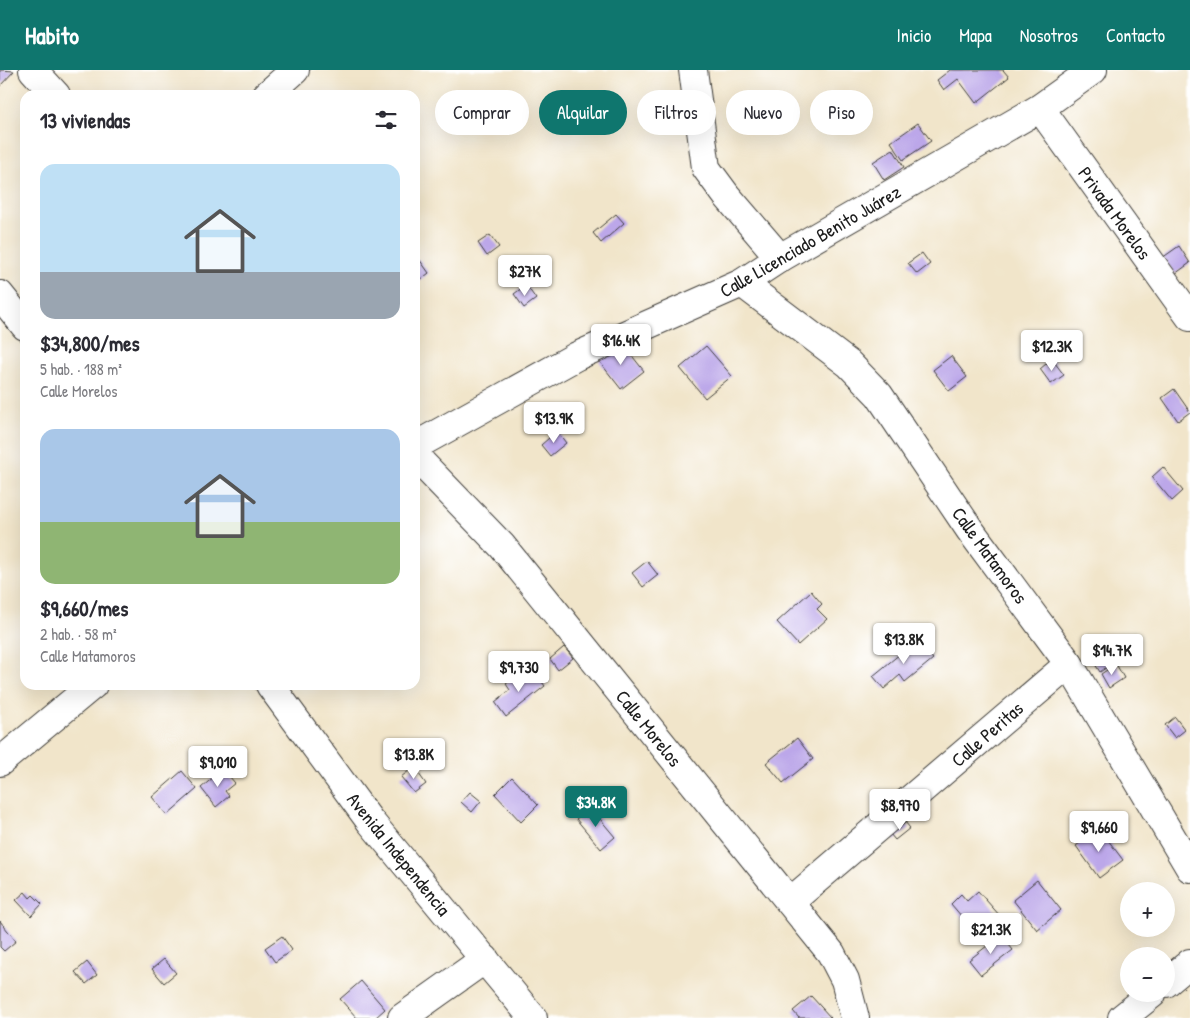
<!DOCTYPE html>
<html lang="es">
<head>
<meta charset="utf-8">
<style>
	body { margin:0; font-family:"Patrick Hand",sans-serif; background:#f7f7f7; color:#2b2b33; height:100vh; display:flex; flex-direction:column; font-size:19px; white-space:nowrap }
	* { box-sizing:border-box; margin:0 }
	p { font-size:16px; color:#7c7c81 }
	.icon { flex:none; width:28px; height:28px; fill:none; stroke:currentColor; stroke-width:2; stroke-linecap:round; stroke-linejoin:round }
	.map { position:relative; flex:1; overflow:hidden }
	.side { position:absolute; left:20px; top:20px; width:400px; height:600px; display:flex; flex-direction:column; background:#fff; border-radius:15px; box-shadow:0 5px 20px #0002 }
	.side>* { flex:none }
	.guide { position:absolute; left:435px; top:20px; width:475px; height:45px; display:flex; gap:10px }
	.buttons { position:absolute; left:1120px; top:812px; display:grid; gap:10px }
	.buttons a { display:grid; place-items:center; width:55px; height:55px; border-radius:50%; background:#fff; box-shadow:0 5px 20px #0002; font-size:25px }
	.price { position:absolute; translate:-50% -42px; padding:0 11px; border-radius:5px; background:#fff; color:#222; font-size:16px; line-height:32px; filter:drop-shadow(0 1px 2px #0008) }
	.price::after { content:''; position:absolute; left:50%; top:30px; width:15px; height:11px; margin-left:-8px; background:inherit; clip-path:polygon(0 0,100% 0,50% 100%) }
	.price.selected { background:#0f766e; color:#fff }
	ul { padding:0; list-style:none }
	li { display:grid; align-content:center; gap:10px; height:265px; padding:0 20px }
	li span { display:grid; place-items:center; height:155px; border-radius:15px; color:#555 }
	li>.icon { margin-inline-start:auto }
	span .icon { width:90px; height:90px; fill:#fffc; stroke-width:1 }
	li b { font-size:21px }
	h2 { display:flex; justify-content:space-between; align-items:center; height:60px; padding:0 20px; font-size:21px }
	.tag { padding:0 18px; border-radius:22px; background:#fff; box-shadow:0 5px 20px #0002; font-size:18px; line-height:45px }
	.tag.selected { background:#0f766e; color:#fff }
	header { display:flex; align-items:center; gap:30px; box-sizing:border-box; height:70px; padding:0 25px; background:#0f766e; color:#fff }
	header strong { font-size:24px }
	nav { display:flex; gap:28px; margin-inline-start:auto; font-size:18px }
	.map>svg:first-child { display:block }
	.building { fill:#bca7e9 }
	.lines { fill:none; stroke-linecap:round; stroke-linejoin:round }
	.minor-casing { stroke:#3c3a36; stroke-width:30 }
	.minor { stroke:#fff; stroke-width:28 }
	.labels { text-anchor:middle; stroke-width:5; stroke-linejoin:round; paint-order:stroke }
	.street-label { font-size:19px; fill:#1c1c1c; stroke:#fff }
</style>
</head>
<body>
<header>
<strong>Habito</strong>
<nav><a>Inicio</a><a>Mapa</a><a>Nosotros</a><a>Contacto</a></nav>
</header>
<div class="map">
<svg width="1190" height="948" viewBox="0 0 1190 948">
	<rect width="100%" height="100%" fill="#fff"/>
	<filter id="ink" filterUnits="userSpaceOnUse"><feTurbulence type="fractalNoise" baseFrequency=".02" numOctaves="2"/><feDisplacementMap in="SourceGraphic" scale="10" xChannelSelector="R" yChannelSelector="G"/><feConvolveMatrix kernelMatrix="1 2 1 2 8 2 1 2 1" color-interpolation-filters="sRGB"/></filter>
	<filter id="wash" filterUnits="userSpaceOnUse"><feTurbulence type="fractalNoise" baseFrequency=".0096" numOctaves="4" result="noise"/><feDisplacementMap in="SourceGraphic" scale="20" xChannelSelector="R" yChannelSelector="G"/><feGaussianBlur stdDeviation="1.12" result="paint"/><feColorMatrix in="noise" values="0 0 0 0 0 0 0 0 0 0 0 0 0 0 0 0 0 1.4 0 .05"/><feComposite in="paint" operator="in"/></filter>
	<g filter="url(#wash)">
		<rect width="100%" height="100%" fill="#f1e5ca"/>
		<g id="blocks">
			<g class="building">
				<path d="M0 0 14 1 0 16Z"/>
				<path d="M950 0H1003L1009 7 976 33 958 9 944 20 937 10Z"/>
				<path d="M918 53 931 71 903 90 891 72Z"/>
				<path d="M893 79 904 97 884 110 873 92Z"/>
				<path d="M616 144 624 153 601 173 593 163Z"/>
				<path d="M490 165 499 177 487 186 478 173Z"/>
				<path d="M1179 176 1190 193 1175 204 1162 188Z"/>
				<path d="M922 183 930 194 917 204 908 193Z"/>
				<path d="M419 189 429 203 415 214V192Z"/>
				<path d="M526 215 536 229 524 238 514 224Z"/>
				<path d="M622 273 644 301 621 319 599 291Z"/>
				<path d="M706 276 732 306 705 328 680 298Z"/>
				<path d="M951 286 967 307 949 321 933 300Z"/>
				<path d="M1052 289 1064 305 1051 314 1040 299Z"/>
				<path d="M1174 319 1190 342 1178 351 1162 328Z"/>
				<path d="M557 361 566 373 550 386 541 375Z"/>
				<path d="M1163 397 1183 421 1172 431 1152 407Z"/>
				<path d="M647 491 658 505 643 517 632 503Z"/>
				<path d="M811 521 822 534 817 539 827 549 798 575 777 552Z"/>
				<path d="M917 570 933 589 905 612 900 605 884 619 873 606Z"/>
				<path d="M564 577 573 588 558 600 550 589Z"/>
				<path d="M1102 581 1111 594 1100 602 1091 588Z"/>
				<path d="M1116 594 1124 608 1109 618 1101 604Z"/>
				<path d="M534 601 545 616 506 647 495 632 510 620 506 614 512 609 516 615Z"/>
				<path d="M1175 647 1185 660 1175 668 1165 655Z"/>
				<path d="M797 668 813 689 783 713 766 693Z"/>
				<path d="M414 697 426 714 414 723 401 707Z"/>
				<path d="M223 699 235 713 225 721 229 726 216 737 201 718Z"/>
				<path d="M182 701 197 719 167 745 152 727Z"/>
				<path d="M512 707 538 735 521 752 495 724Z"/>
				<path d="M470 722 481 731 472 742 461 732Z"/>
				<path d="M590 737 615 767 601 779 576 749Z"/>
				<path d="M905 752 910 758 895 770 890 764Z"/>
				<path d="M1099 758 1123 790 1099 808 1076 776Z"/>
				<path d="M1037 810 1061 840 1037 860 1013 830Z"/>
				<path d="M978 821 1001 847 979 867 951 834 961 824 967 831Z"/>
				<path d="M25 822 30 828 33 825 42 834 31 846 16 830Z"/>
				<path d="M0 851 16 871 4 881 0 877Z"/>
				<path d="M1001 865 1013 880 981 905 969 890Z"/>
				<path d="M282 866 292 880 275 892 265 878Z"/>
				<path d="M164 889 176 903 164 913 152 899Z"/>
				<path d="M87 892 97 905 86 914 75 902Z"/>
				<path d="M361 911 385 939 375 948H357L340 929Z"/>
				<path d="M811 926 831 948H799L793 941Z"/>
			</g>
		</g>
	</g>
	<g filter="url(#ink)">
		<use href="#blocks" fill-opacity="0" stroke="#3c3a36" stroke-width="1"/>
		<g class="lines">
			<g class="minor-casing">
				<g id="minor">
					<path d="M33 0 56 25"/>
					<path d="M693 0 706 98 726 125 780 188"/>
					<path d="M267 25 295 0"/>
					<path d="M1040 38 1190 247"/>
					<path d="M742 213 849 294 879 325 970 460 1069 594 1190 798"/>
					<path d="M0 225 25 256"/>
					<path d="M415 376 577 286 742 213 780 188 1040 38 1093 0"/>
					<path d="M415 386 502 476 831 883 845 910 855 948"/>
					<path d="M270 615 370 751 533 948"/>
					<path d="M0 692 93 615"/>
					<path d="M790 832 1069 594"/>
					<path d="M1166 913 1190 893"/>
					<path d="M402 948 485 889"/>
					<path d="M1122 948 1152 924"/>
				</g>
			</g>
			<use href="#minor" class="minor"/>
		</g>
	</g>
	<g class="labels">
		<g class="street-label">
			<text transform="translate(1115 143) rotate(54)" y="7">Privada Morelos</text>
			<text transform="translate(810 171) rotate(-30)" y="7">Calle Licenciado Benito Juárez</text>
			<text transform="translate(990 485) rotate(54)" y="7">Calle Matamoros</text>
			<text transform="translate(649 658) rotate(51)" y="7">Calle Morelos</text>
			<text transform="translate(987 664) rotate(-41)" y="7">Calle Peritas</text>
			<text transform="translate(399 784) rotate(51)" y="7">Avenida Independencia</text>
		</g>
	</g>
</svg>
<div class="buttons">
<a>+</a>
<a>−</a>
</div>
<b class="price" style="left:525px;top:227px">$27K</b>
<b class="price" style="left:621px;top:296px">$16.4K</b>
<b class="price" style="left:1052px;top:302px">$12.3K</b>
<b class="price" style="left:554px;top:374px">$13.9K</b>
<b class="price" style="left:904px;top:595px">$13.8K</b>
<b class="price" style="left:1112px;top:606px">$14.7K</b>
<b class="price" style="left:519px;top:623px">$9,730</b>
<b class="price" style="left:414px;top:710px">$13.8K</b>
<b class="price" style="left:218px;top:718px">$9,010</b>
<b class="price selected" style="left:596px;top:758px">$34.8K</b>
<b class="price" style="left:900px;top:761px">$8,970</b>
<b class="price" style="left:1099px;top:783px">$9,660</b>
<b class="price" style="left:991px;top:885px">$21.3K</b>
<div class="guide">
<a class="tag">Comprar</a>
<a class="tag selected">Alquilar</a>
<a class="tag">Filtros</a>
<a class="tag">Nuevo</a>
<a class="tag">Piso</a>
</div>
<section class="side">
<h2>13 viviendas<svg class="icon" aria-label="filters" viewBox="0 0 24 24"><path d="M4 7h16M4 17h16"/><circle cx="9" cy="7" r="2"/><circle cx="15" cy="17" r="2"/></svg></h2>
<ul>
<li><span style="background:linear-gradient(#bfe0f5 70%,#9aa5b1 0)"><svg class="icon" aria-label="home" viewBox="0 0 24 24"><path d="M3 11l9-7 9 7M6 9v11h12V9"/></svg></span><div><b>$34,800/mes</b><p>5 hab. · 188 m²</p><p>Calle Morelos</p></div></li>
<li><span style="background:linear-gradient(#a9c7e8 60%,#8fb573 0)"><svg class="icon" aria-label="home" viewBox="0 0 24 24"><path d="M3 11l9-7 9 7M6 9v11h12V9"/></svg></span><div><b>$9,660/mes</b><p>2 hab. · 58 m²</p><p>Calle Matamoros</p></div></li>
</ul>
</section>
</div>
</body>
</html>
